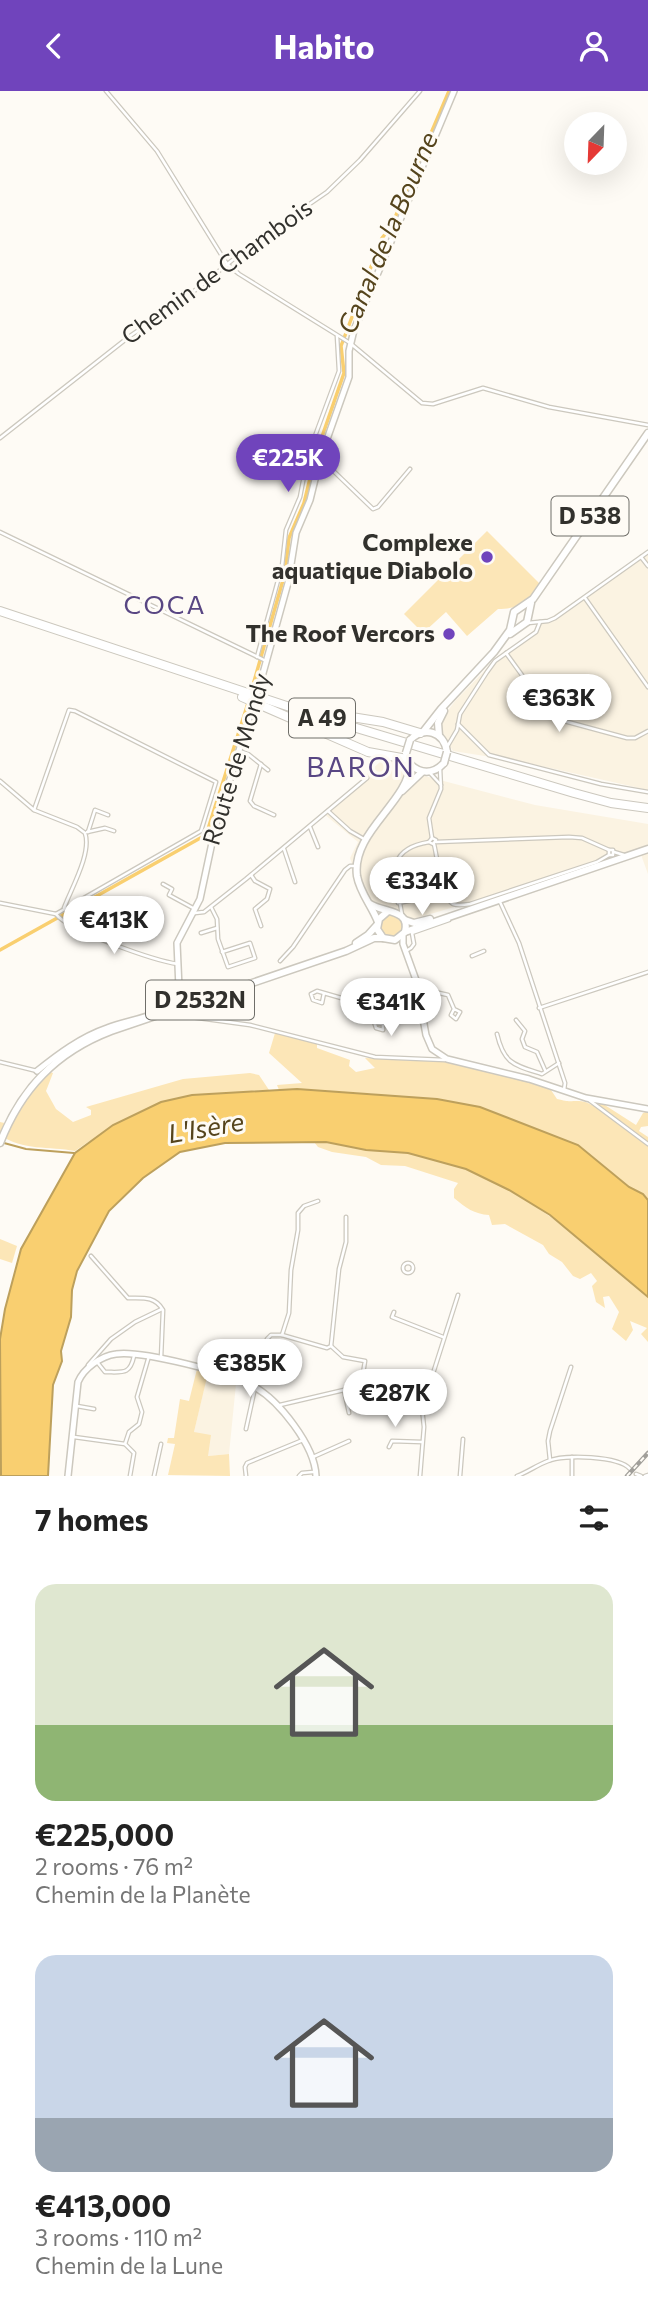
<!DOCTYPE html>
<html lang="en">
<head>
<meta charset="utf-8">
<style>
	body { margin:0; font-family:Commissioner,sans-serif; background:#f2f2f2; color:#222; height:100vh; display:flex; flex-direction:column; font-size:26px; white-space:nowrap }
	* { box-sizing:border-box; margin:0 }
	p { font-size:23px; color:#767676 }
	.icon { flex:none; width:38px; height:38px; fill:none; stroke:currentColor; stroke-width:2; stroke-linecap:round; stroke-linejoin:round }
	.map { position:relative; height:1385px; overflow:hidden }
	.drawer { display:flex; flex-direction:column; background:#fff; flex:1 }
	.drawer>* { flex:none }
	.needle { width:46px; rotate:203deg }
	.controls { position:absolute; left:564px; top:21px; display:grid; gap:14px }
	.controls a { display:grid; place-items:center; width:63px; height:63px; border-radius:50%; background:#fff; box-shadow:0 7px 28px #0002; font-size:35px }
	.price { position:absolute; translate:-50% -60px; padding:0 16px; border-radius:24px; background:#fff; color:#222; font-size:23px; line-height:46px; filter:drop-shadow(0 2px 4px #0008) }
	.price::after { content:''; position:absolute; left:50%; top:42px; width:21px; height:16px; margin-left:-10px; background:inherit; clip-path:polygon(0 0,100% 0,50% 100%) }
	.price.on { background:#7044bc; color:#fff }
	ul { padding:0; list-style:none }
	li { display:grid; align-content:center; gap:14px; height:371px; padding:0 35px }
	li span { display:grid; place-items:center; height:217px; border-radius:21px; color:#555 }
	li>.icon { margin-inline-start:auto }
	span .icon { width:126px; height:126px; fill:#fffc; stroke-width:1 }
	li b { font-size:30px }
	h2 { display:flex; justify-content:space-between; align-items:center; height:84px; padding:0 35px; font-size:30px }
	header { display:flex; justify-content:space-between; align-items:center; height:91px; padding:0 35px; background:#7044bc; color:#fff; font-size:32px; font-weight:700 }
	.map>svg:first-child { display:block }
	.built { fill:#fbf3e2 }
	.green { fill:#fce6b7 }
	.water { fill:#f9cf70; stroke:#bda05c; stroke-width:2 }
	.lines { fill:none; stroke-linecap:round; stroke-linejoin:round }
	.stream { stroke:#bda05c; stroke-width:2 }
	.canal { stroke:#f9cf70; stroke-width:3.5 }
	.street-casing { stroke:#ccc8be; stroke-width:5 }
	.secondary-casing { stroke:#ccc8be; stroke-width:8 }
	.primary-casing { stroke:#ccc8be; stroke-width:9 }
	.highway-casing { stroke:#ccc8be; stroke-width:10 }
	.street { stroke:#fff; stroke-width:2.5 }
	.secondary { stroke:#fff; stroke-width:5 }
	.primary { stroke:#fff; stroke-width:6 }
	.highway { stroke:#fff; stroke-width:8 }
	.rail-casing { stroke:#a19f9a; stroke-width:4.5 }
	.rail { stroke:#fefbf5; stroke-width:2; stroke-dasharray:5; stroke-linecap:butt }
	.secondary-bridge-casing { stroke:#ccc8be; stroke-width:8; stroke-linecap:butt }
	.primary-bridge-casing { stroke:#ccc8be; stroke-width:9; stroke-linecap:butt }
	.secondary-bridge { stroke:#fff; stroke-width:5 }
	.primary-bridge { stroke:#fff; stroke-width:6 }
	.poi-dot { fill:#7044bc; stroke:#fefbf5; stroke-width:2.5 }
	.labels { text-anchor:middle; stroke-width:6; stroke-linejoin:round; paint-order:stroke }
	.shield { fill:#fefbf5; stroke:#6f6e69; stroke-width:2 }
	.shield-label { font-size:23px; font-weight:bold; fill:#32312d }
	.street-label { font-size:24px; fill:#32312d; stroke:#fefbf5 }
	.poi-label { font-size:24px; font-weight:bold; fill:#32312d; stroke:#fefbf5; text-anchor:end }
	.water-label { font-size:26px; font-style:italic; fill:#55441c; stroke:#fefbf5 }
	.neighbourhood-label { font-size:26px; letter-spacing:2px; fill:#584683; stroke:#fefbf5 }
	.quarter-label { font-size:28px; letter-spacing:2px; fill:#584683; stroke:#fefbf5 }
</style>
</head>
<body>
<header><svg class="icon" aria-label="back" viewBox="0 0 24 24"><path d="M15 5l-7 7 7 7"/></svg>Habito<svg class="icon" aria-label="person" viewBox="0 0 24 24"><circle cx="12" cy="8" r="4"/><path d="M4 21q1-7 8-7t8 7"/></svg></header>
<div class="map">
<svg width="648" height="1385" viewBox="0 0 648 1385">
	<rect width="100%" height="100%" fill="#fefbf5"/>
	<g class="built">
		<path d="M648 460V699L528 672 453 660 440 639 441 629 455 610 494 570 550 527Z"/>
		<path d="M381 670H403L421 684 535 714 648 733V783L640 761 410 829 373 815 358 790 350 767 358 751 324 723Z"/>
		<path d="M207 1285 236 1293 229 1363 208 1365 194 1341Z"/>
	</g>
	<g class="green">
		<path d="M487 440 540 493C526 512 522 517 498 518L467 545 446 521 423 542 404 523Z"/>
		<circle cx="392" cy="835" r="11"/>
		<path d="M275 942 317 952V957L350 969 349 975 356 981 375 977 365 967 447 971 523 989 551 999 557 1008C569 1011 568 1010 579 1010 592 1010 610 1027 620 1034L623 1032 598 1014 600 1011 636 1034 643 1022 648 1020V1035L641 1036 639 1040 648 1046V1109L643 1103 629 1096 376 1003 297 998 279 999 277 994 302 992 269 962Z"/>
		<path d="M48 980 53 982 46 1000 56 1018 73 1031 91 1024V1019L86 1016 183 988 250 982 259 984 269 999 192 1004 88 1051 75 1060C49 1055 23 1060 0 1044V1031L9 1033Z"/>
		<path d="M314 1051C332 1051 348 1057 366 1059 380 1061 395 1060 409 1062 506 1080 576 1143 648 1206V1251L641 1243 647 1237 630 1230 633 1239 626 1250 612 1238 619 1221 609 1205 603 1206 605 1217 596 1211 592 1195 597 1190 591 1182 580 1188 573 1185 562 1171 549 1163 543 1154 505 1133 492 1134 489 1124C474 1123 466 1117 454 1107V1098L458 1092 405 1075 381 1074 366 1066 332 1061 318 1056Z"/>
		<path d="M0 1148 17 1155 12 1172 0 1168Z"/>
		<path d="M197 1278 208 1282 194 1341 211 1344 208 1365 229 1363 230 1385 168 1384 175 1353 167 1352 168 1347H174L180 1308 189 1310Z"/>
	</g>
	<path class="water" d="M297 998 437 1008 480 1016 578 1054 629 1096 643 1103 648 1109V1206L550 1124 509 1099 466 1078 408 1062 366 1059 326 1051 225 1052 180 1061 143 1087 109 1120 77 1180 72 1199 71 1226 61 1260 62 1270 53 1294 48 1385H1L0 1248 5 1218 21 1158 75 1062 113 1034 161 1011 192 1004Z"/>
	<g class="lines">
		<path class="stream" d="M4 1052 26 1058 74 1062"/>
		<g class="canal">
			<path d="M251 601 285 482 289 447 304 412 316 363 344 282 341 255 382 147 391 136 449 0"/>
			<path d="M0 859 204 745 208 738 249 609"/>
		</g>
		<g class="street-casing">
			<g id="street">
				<path d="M106 0 157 60 227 173 239 183 350 252 422 312 433 313 483 297 549 316 648 334"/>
				<path d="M0 347 130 245 183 209 256 150 327 101 360 69 420 0"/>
				<path d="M322 369 373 418 378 416 410 378"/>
				<path d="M0 441 266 570"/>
				<path d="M641 466 648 475"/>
				<path d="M585 507 648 596"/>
				<path d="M528 532 548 530 555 527 648 461"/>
				<path d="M506 562 553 627 627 647H635L648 640"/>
				<path d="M257 566 282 475 286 439 300 406 308 364 339 280 337 245"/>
				<path d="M458 633 489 664 601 693 648 701"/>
				<path d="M447 656 457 639 460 623 487 581 495 570 536 541 540 531"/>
				<path d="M239 660 248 663 268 679"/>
				<path d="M261 673 250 710 254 715 274 724"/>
				<path d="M429 681 441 694"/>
				<path d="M0 690 34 719 77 736 85 742C92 762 71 798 64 817"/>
				<path d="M34 719 69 619 75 620 216 691 201 740 56 823"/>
				<path d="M328 720 350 740 364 748"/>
				<path d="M310 736 318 756"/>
				<path d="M87 741 105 737 114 740"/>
				<path d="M88 741 95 719 108 724"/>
				<path d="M432 747 429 727 441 698 440 677"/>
				<path d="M432 747 436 749 433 753 429 751Z"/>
				<path d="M436 751 569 746 582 747 609 759"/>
				<path d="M434 753C437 765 442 808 453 813 458 815 464 814 470 813L597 771 609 764"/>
				<path d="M284 758 295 791"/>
				<rect x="609" y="759" width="4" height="5"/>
				<path d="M614 761 624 764"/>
				<path d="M251 784 255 790 270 798 267 808 255 818 261 835"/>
				<path d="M163 793 172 798 169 804 193 817"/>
				<path d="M500 811 519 852 565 992 564 999"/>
				<path d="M0 812 56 823"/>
				<path d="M398 812 445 803"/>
				<path d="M211 816 217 828 218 848 228 876 255 867 250 852 222 861"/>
				<path d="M195 822 204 821 246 788 367 687"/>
				<path d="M56 823C68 840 156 870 178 873"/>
				<path d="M402 824C397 789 381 759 429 751"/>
				<path d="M201 842 217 837"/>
				<path d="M406 860 411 857 414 853 412 842 449 829"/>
				<path d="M472 865 484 860"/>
				<path d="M280 870 293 856 345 779 350 775H357"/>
				<path d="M324 902 322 912 313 909 311 903 317 900 369 915 417 897 448 904 454 918 460 921 456 928 451 924 454 918"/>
				<path d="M369 915 376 937 383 939V933L375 932"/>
				<path d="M539 917 648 881"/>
				<path d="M169 923 250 934 375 966 445 969"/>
				<path d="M516 929 525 940 522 948 525 956 537 961 545 979"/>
				<path d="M497 943C504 973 514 974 542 983L559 972"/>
				<path d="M0 971 37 980"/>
				<path d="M589 1009 648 1053"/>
				<path d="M91 1165 128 1207C143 1207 155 1205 163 1219L161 1267"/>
				<circle cx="408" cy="1177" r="5"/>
				<path d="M394 1221 392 1226 443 1246"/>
				<path d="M282 1244 289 1222 291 1179 298 1139V1122L304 1115 318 1110"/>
				<path d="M97 1271 105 1281C123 1281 130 1284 134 1265"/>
				<path d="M88 1274 111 1248 135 1231 162 1218"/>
				<path d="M252 1293 267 1248 271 1244H282L327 1257 331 1255 339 1178 346 1151V1126"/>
				<path d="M344 1299 349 1322"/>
				<path d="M280 1314 361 1295 365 1270 343 1266 331 1255"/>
				<path d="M77 1315 94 1318"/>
				<path d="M246 1338 255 1297"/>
				<path d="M74 1346 125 1353 134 1362 130 1385"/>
				<path d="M125 1353 129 1341 139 1333 142 1321 137 1306 149 1265"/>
				<path d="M389 1356 392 1350 422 1351"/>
				<path d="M313 1366 349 1350"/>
				<path d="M572 1366V1385"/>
				<path d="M550 1369 548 1350 550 1340 571 1276"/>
				<path d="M636 1383 641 1385"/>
				<path d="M154 1385 161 1353"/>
				<path d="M246 1385 245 1376 247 1372 303 1349"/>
				<path d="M299 1385 302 1382 313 1381"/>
				<path d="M420 1385 424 1336 422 1317 458 1204"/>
				<path d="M460 1385 463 1348"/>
				<path d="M517 1385C528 1381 537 1374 548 1370 564 1363 619 1365 630 1378"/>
				<path d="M645 1385 648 1384"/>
			</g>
		</g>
		<g class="secondary-casing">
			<g id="secondary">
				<path d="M260 593 288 492 296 442 310 409 320 368 349 286V260L354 239 454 0"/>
				<path d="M403 844V853L416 889 426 944 432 958 447 968 529 988 586 1007 648 1018"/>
				<path d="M37 980C58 963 81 946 107 937 127 929 157 926 174 912L179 897 177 852 200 808 216 733 251 621"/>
				<path d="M68 1385 78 1291C84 1277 101 1265 116 1263 141 1259 230 1282 253 1295 279 1309 315 1355 316 1385"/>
			</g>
		</g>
		<g class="primary-casing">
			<g id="primary">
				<path d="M510 543 527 531 531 512"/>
				<path d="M423 641 441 618 494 561 510 539 514 521 533 508 648 342"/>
				<path d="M439 645 438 632 444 620"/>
				<path d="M410 649C424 635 444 640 447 661"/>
				<path d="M410 673C420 683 433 684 444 672"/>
				<path d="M402 700 422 681"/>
				<path d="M370 813C384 822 411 818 405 841L395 849 383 847 377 838 379 828 387 821"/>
				<path d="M405 829 414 832 430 828"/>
				<path d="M378 831C372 815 360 802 357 785 351 741 409 711 410 673"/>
				<path d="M405 841 648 758"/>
				<path d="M356 852 368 844 377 834"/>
				<path d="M0 1052C21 998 56 961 111 940L346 860 374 847H383"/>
			</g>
		</g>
		<g class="highway-casing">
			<g id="highway">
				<path d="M0 520 323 627 574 702 611 712 648 717"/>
				<path d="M242 606 368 661 407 668"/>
				<path d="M320 621 383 631 420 642"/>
			</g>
		</g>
		<use href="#street" class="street"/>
		<use href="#secondary" class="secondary"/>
		<use href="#primary" class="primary"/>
		<use href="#highway" class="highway"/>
		<g class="rail-casing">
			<path id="rail" d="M627 1385 648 1362"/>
		</g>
		<use href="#rail" class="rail"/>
		<g class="secondary-bridge-casing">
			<path id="secondary-bridge" d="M251 621 260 593"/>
		</g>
		<g class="primary-bridge-casing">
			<g id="primary-bridge">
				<path d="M406 662 410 649"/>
				<path d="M444 672 447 661"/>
			</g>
		</g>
		<use href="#secondary-bridge" class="secondary-bridge"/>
		<use href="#primary-bridge" class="primary-bridge"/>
	</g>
	<g class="poi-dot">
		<circle cx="487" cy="466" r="7"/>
		<circle cx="449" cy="543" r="7"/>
	</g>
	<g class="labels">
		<g class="shield">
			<rect x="551.5" y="405.5" width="77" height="39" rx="5"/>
			<rect x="289" y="607.5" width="66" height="39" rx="5"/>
			<rect x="146" y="889.5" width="108" height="39" rx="5"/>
		</g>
		<g class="shield-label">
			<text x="590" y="433">D 538</text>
			<text x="322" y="635">A 49</text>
			<text x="200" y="917">D 2532N</text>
		</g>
		<g class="street-label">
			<text transform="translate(217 181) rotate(-36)" y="8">Chemin de Chambois</text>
			<text transform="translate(237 668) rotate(-73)" y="8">Route de Mondy</text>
		</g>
		<g class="poi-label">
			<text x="473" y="460">Complexe<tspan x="473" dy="28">aquatique Diabolo</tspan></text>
			<text x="435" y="551">The Roof Vercors</text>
		</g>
		<g class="water-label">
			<text transform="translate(388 142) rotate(-67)" y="9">Canal de la Bourne</text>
			<text transform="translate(206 1037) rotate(-10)" y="9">L'Isère</text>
		</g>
		<g class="neighbourhood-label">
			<text x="165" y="523">COCA</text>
		</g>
		<g class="quarter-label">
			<text x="361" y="686">BARON</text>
		</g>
	</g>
</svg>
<div class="controls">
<a><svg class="needle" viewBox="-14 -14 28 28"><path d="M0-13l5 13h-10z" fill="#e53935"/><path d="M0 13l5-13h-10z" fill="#767676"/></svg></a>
</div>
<b class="price on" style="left:288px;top:403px">€225K</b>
<b class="price" style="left:559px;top:643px">€363K</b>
<b class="price" style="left:422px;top:826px">€334K</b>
<b class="price" style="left:114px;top:865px">€413K</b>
<b class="price" style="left:391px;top:947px">€341K</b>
<b class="price" style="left:250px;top:1308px">€385K</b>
<b class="price" style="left:395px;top:1338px">€287K</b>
</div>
<section class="drawer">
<h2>7 homes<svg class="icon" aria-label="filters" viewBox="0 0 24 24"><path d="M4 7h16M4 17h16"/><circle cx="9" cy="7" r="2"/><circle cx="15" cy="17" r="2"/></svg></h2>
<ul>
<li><span style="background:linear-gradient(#dfe7d0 65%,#8fb573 0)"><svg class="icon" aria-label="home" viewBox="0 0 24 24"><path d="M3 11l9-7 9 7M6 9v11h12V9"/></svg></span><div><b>€225,000</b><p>2 rooms · 76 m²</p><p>Chemin de la Planète</p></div></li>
<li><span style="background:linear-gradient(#c9d6e8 75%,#9aa5b1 0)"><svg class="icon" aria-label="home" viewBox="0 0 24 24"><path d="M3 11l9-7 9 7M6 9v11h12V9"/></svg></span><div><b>€413,000</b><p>3 rooms · 110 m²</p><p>Chemin de la Lune</p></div></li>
</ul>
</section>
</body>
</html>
